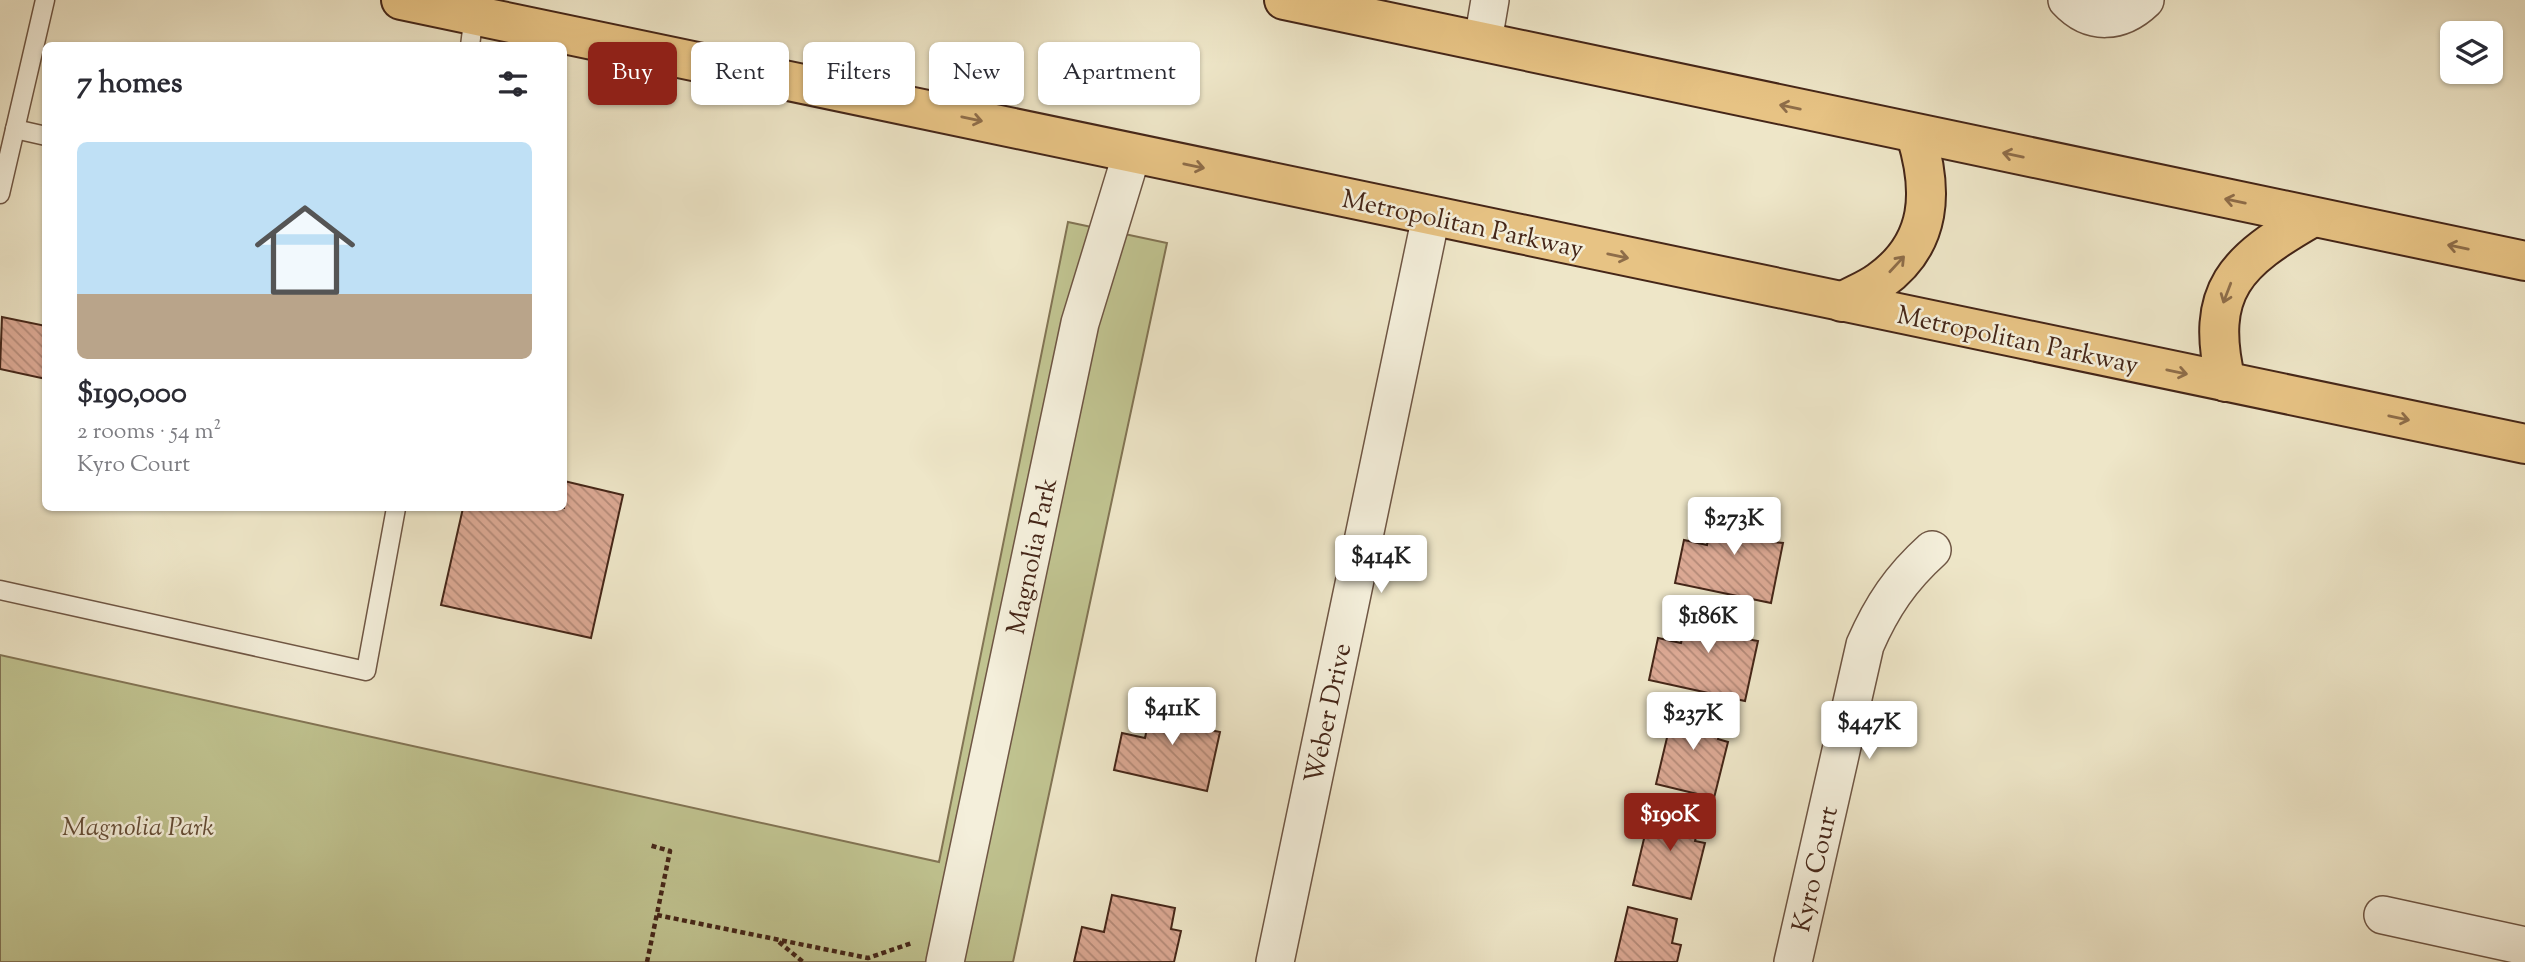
<!DOCTYPE html>
<html lang="en">
<head>
<meta charset="utf-8">
<style>
	body { margin:0; font-family:"Sorts Mill Goudy",serif; background:#f2f2f3; color:#2b2b33; height:100vh; display:flex; flex-direction:column; font-size:26px; white-space:nowrap }
	* { box-sizing:border-box; margin:0 }
	p { font-size:23px; color:#7c7c81 }
	.icon { flex:none; width:38px; height:38px; fill:none; stroke:currentColor; stroke-width:2; stroke-linecap:round; stroke-linejoin:round }
	.map { position:relative; flex:1; overflow:hidden }
	.panel { position:absolute; left:42px; top:42px; width:525px; height:469px; display:flex; flex-direction:column; background:#fff; border-radius:10px; box-shadow:0 2px 5px #0004 }
	.panel>* { flex:none }
	.guide { position:absolute; left:588px; top:42px; width:665px; height:63px; display:flex; gap:14px }
	.fabs { position:absolute; left:2440px; top:21px; display:grid; gap:14px }
	.fabs a { display:grid; place-items:center; width:63px; height:63px; border-radius:10px; background:#fff; box-shadow:0 2px 5px #0004; font-size:35px }
	.price { position:absolute; translate:-50% -60px; padding:0 16px; border-radius:7px; background:#fff; color:#222; font-size:23px; line-height:46px; filter:drop-shadow(0 2px 4px #0008) }
	.price::after { content:''; position:absolute; left:50%; top:42px; width:21px; height:16px; margin-left:-10px; background:inherit; clip-path:polygon(0 0,100% 0,50% 100%) }
	.price.current { background:#8f2418; color:#fff }
	ul { padding:0; list-style:none }
	li { display:grid; align-content:center; gap:14px; height:371px; padding:0 35px }
	li span { display:grid; place-items:center; height:217px; border-radius:10px; color:#555 }
	li>.icon { margin-inline-start:auto }
	span .icon { width:126px; height:126px; fill:#fffc; stroke-width:1 }
	li b { font-size:30px }
	h2 { display:flex; justify-content:space-between; align-items:center; height:84px; padding:0 35px; font-size:30px }
	.tag { padding:0 24px; border-radius:10px; background:#fff; box-shadow:0 2px 5px #0004; font-size:24px; line-height:63px }
	.tag.current { background:#8f2418; color:#fff }
	.map>svg:first-child { display:block }
	.park { fill:#c0c390; stroke:#827454; stroke-width:2 }
	.building { fill:url(#building-back-hatch); stroke:#452618; stroke-width:2 }
	.lines { fill:none; stroke-linecap:round; stroke-linejoin:round }
	.lane-casing { stroke:#6f5644; stroke-width:21 }
	.street-casing { stroke:#6f5644; stroke-width:40 }
	.primary-casing { stroke:#452618; stroke-width:42 }
	.path { stroke:#452618; stroke-width:4.5; stroke-dasharray:5 3.5; stroke-linecap:butt }
	.lane { stroke:#f4efdb; stroke-width:18 }
	.street { stroke:#f4efdb; stroke-width:37 }
	.primary { stroke:#e7c384; stroke-width:38 }
	.oneway { stroke:#8e6d49 }
	.labels { text-anchor:middle; stroke-width:5; stroke-linejoin:round; paint-order:stroke }
	.street-label { font-size:26px; fill:#452618; stroke:#f4efdb }
	.park-label { font-size:26px; font-style:italic; fill:#644d36; stroke:#f4efdb }
</style>
</head>
<body>
<div class="map">
<svg width="2525" height="962" viewBox="0 0 2525 962">
	<defs>
		<pattern id="building-back-hatch" width="6" height="6" patternUnits="userSpaceOnUse" patternTransform="scale(1.75)"><rect width="6" height="6" fill="#dba893"/><path d="M-1 5l2 2M0 0l6 6M5-1l2 2" fill="none" stroke="#b38977"/></pattern>
	</defs>
	<rect width="100%" height="100%" fill="#eee6c8"/>
	<filter id="stains"><feTurbulence type="fractalNoise" baseFrequency=".00286" numOctaves="4"/><feColorMatrix values="0 0 0 0 .2 0 0 0 0 .09 0 0 0 0 .02 0 0 0 .5 -.17"/></filter>
	<radialGradient id="worn" r=".72"><stop offset=".6" stop-color="#630" stop-opacity="0"/><stop offset="1" stop-color="#630" stop-opacity=".3"/></radialGradient>
	<path class="park" d="M1068 222 1167 243 1013 962H0V655L939 862Z"/>
	<g class="building">
		<path d="M2 317 46 326V379L0 369Z"/>
		<path d="M564 481 623 495 591 638 441 605 463 508H564Z"/>
		<path d="M1715 507 1777 521 1773 542 1783 543 1771 603 1675 583 1684 540 1707 545Z"/>
		<path d="M1689 605 1752 618 1747 639 1758 641 1745 701 1649 680 1658 638 1681 643Z"/>
		<path d="M1153 699 1214 712 1210 730 1220 732 1207 791 1114 770 1122 733 1145 738Z"/>
		<path d="M1675 704 1724 716 1718 739 1728 742 1714 798 1656 784Z"/>
		<path d="M1652 805 1701 817 1695 841 1705 843 1691 899 1633 885Z"/>
		<path d="M1112 895 1175 908 1171 929 1181 931 1174 962H1074L1082 927 1104 932Z"/>
		<path d="M1628 907 1677 919 1672 943 1681 945 1677 962H1615Z"/>
	</g>
	<g class="lines">
		<g class="lane-casing">
			<g id="lane">
				<path d="M470 46 474 14"/>
				<path d="M15 129 46 136"/>
				<path d="M0 194 45 0"/>
				<path d="M0 590 366 671 396 508"/>
			</g>
		</g>
		<g class="street-casing">
			<g id="street">
				<path d="M2067 0C2091 26 2121 23 2145 0"/>
				<path d="M1483 41 1490 0"/>
				<path d="M2383 915 2525 946"/>
				<path d="M945 962 1080 323 1132 153"/>
				<path d="M1275 962 1431 216"/>
				<path d="M1793 962 1865 645C1882 606 1901 578 1932 550"/>
			</g>
		</g>
		<g class="primary-casing">
			<g id="primary">
				<path d="M401 0 2525 444"/>
				<path d="M1284 0 2525 261"/>
				<path d="M1842 302C1854 295 1868 290 1880 281 1933 243 1933 190 1916 135"/>
				<path d="M2226 382C2204 290 2236 261 2313 217"/>
			</g>
		</g>
		<g class="path">
			<path d="M657 915 868 958 912 943"/>
			<path d="M779 942 803 962"/>
			<path d="M647 962 670 851 649 845"/>
		</g>
		<use href="#lane" class="lane"/>
		<use href="#street" class="street"/>
		<use href="#primary" class="primary"/>
	</g>
	<defs><path id="oneway-shaft" d="M-6 0H5M1.5-3L5.5 0L1.5 3" fill="none" stroke-width="1.6" stroke-linecap="round" stroke-linejoin="round" transform="scale(1.75)"/></defs>
	<g class="oneway">
		<use href="#oneway-shaft" transform="translate(1790 107) rotate(-168)"/>
		<use href="#oneway-shaft" transform="translate(972 119) rotate(12)"/>
		<use href="#oneway-shaft" transform="translate(2013 155) rotate(-168)"/>
		<use href="#oneway-shaft" transform="translate(1194 166) rotate(12)"/>
		<use href="#oneway-shaft" transform="translate(2235 201) rotate(-168)"/>
		<use href="#oneway-shaft" transform="translate(2458 247) rotate(-168)"/>
		<use href="#oneway-shaft" transform="translate(1618 256) rotate(12)"/>
		<use href="#oneway-shaft" transform="translate(1897 264) rotate(-47)"/>
		<use href="#oneway-shaft" transform="translate(2227 293) rotate(111)"/>
		<use href="#oneway-shaft" transform="translate(2177 372) rotate(12)"/>
		<use href="#oneway-shaft" transform="translate(2399 418) rotate(12)"/>
	</g>
	<g class="labels">
		<g class="street-label">
			<text transform="translate(1463 223) rotate(12)" y="9">Metropolitan Parkway</text>
			<text transform="translate(2018 339) rotate(12)" y="9">Metropolitan Parkway</text>
			<text transform="translate(1031 556) rotate(-78)" y="9">Magnolia Park</text>
			<text transform="translate(1327 713) rotate(-78)" y="9">Weber Drive</text>
			<text transform="translate(1814 869) rotate(-77)" y="9">Kyro Court</text>
		</g>
		<g class="park-label">
			<text x="138" y="835">Magnolia Park</text>
		</g>
	</g>
	<rect width="100%" height="100%" filter="url(#stains)"/>
	<rect width="100%" height="100%" fill="url(#worn)"/>
</svg>
<div class="fabs">
<a><svg class="icon" aria-label="layers" viewBox="0 0 24 24"><path d="M12 4l9 5-9 5-9-5zM3 14l9 5 9-5"/></svg></a>
</div>
<b class="price" style="left:1734px;top:557px">$273K</b>
<b class="price" style="left:1381px;top:595px">$414K</b>
<b class="price" style="left:1708px;top:655px">$186K</b>
<b class="price" style="left:1172px;top:747px">$411K</b>
<b class="price" style="left:1693px;top:752px">$237K</b>
<b class="price" style="left:1869px;top:761px">$447K</b>
<b class="price current" style="left:1670px;top:853px">$190K</b>
<div class="guide">
<a class="tag current">Buy</a>
<a class="tag">Rent</a>
<a class="tag">Filters</a>
<a class="tag">New</a>
<a class="tag">Apartment</a>
</div>
<section class="panel">
<h2>7 homes<svg class="icon" aria-label="filters" viewBox="0 0 24 24"><path d="M4 7h16M4 17h16"/><circle cx="9" cy="7" r="2"/><circle cx="15" cy="17" r="2"/></svg></h2>
<ul>
<li><span style="background:linear-gradient(#bfe0f5 70%,#b9a48a 0)"><svg class="icon" aria-label="home" viewBox="0 0 24 24"><path d="M3 11l9-7 9 7M6 9v11h12V9"/></svg></span><div><b>$190,000</b><p>2 rooms · 54 m²</p><p>Kyro Court</p></div></li>
</ul>
</section>
</div>
</body>
</html>
